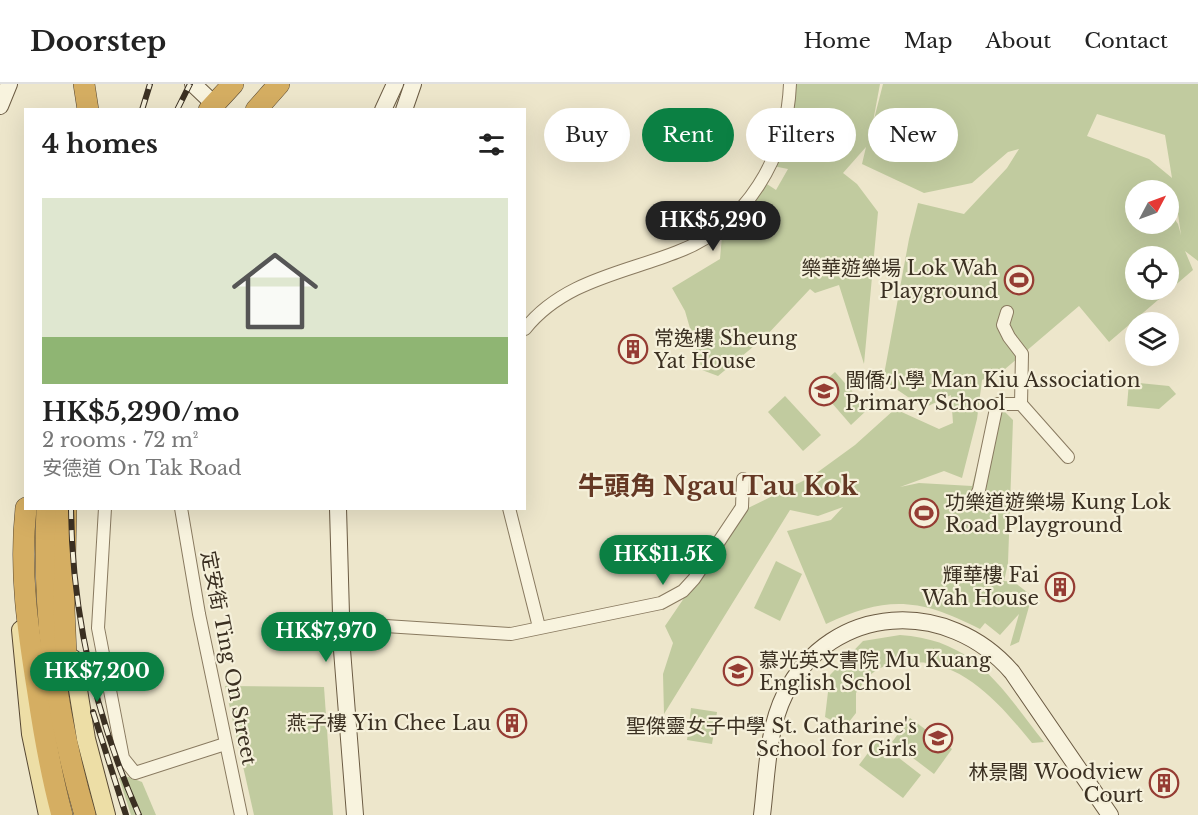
<!DOCTYPE html>
<html lang="en">
<head>
<meta charset="utf-8">
<style>
	body { margin:0; font-family:"Libre Baskerville","Noto Sans TC",serif; background:#f2f2f2; color:#222; height:100vh; display:flex; flex-direction:column; font-size:22px; white-space:nowrap }
	* { box-sizing:border-box; margin:0 }
	p { font-size:20px; color:#767676 }
	.icon { flex:none; width:33px; height:33px; fill:none; stroke:currentColor; stroke-width:2; stroke-linecap:round; stroke-linejoin:round }
	.map { position:relative; flex:1; overflow:hidden }
	.panel { position:absolute; left:24px; top:24px; width:502px; height:402px; display:flex; flex-direction:column; background:#fff; border-radius:0px; box-shadow:0 6px 24px #0002 }
	.panel>* { flex:none }
	.guide { position:absolute; left:544px; top:24px; width:562px; height:54px; display:flex; gap:12px }
	.needle { width:39px; rotate:49deg }
	.fabs { position:absolute; left:1125px; top:96px; display:grid; gap:12px }
	.fabs a { display:grid; place-items:center; width:54px; height:54px; border-radius:50%; background:#fff; box-shadow:0 6px 24px #0002; font-size:30px }
	.price { position:absolute; translate:-50% -51px; padding:0 14px; border-radius:21px; background:#0b8043; color:#fff; font-size:20px; line-height:39px; filter:drop-shadow(0 2px 3px #0008) }
	.price::after { content:''; position:absolute; left:50%; top:36px; width:18px; height:14px; margin-left:-9px; background:inherit; clip-path:polygon(0 0,100% 0,50% 100%) }
	.price.current { background:#222; color:#fff }
	ul { padding:0; list-style:none }
	li { display:grid; align-content:center; gap:12px; height:318px; padding:0 18px }
	li+li { border-top:2px solid #e0e0e0 }
	li span { display:grid; place-items:center; height:186px; border-radius:0px; color:#555 }
	li>.icon { margin-inline-start:auto }
	span .icon { width:108px; height:108px; fill:#fffc; stroke-width:1 }
	li b { font-size:26px }
	h2 { display:flex; justify-content:space-between; align-items:center; height:72px; padding:0 18px; font-size:26px }
	.pill { padding:0 21px; border-radius:27px; background:#fff; box-shadow:0 6px 24px #0002; font-size:21px; line-height:54px }
	.pill.current { background:#0b8043; color:#fff }
	header { display:flex; align-items:center; gap:36px; box-sizing:border-box; height:84px; padding:0 30px; background:#fff; border-bottom:2px solid #e0e0e0 }
	header strong { font-size:28px }
	nav { display:flex; gap:33px; margin-inline-start:auto; font-size:21px }
	.map>svg:first-child { display:block }
	.green { fill:#c1cb9f; fill-rule:evenodd }
	.lines { fill:none; stroke-linecap:round; stroke-linejoin:round }
	.street-casing { stroke:#897a60; stroke-width:14 }
	.secondary-casing { stroke:#6b5b43; stroke-width:18 }
	.primary-casing { stroke:#574833; stroke-width:20 }
	.highway-casing { stroke:#574833; stroke-width:22 }
	.street { stroke:#f8f3de; stroke-width:12 }
	.secondary { stroke:#f8f3de; stroke-width:16 }
	.primary { stroke:#eddea6; stroke-width:18 }
	.highway { stroke:#d5ae62; stroke-width:21 }
	.rail-casing { stroke:#3b3022; stroke-width:6 }
	.rail { stroke:#f5f0da; stroke-width:4; stroke-dasharray:11; stroke-linecap:butt }
	.labels { text-anchor:middle; stroke-width:4.5; stroke-linejoin:round; paint-order:stroke }
	.poi-label { font-size:20px; fill:#3b3022; stroke:#f5f0da; text-anchor:end }
	.street-label { font-size:20px; fill:#3b3022; stroke:#f5f0da }
	.district-label { font-size:26px; font-weight:bold; fill:#653824; stroke:#f5f0da }
</style>
</head>
<body>
<header>
<strong>Doorstep</strong>
<nav><a>Home</a><a>Map</a><a>About</a><a>Contact</a></nav>
</header>
<div class="map">
<svg width="1198" height="731" viewBox="0 0 1198 731">
	<rect width="100%" height="100%" fill="#ede6cb"/>
	<g class="green">
		<path d="M790 0H880L872 43 883 0H1198V177L1185 167 1193 186 1109 258 1079 222 1005 285 982 296 977 335 962 394 944 387 900 403 919 399 972 402 993 322 1001 324 1013 336 1008 479 1004 497 1014 498 1032 512 1019 558 1010 562 1019 530 1000 551 985 539 980 545C920 514 887 511 826 540L787 447 831 436 843 423 818 432 790 426 664 630 663 590 673 559 665 542 744 426 811 393 855 361 895 325 939 345 953 339 951 311 924 324 883 296 909 155 918 119 964 130 1007 84 1019 65 1008 68 972 99 924 109 862 80 866 63 843 89 857 100 878 128 864 280 839 201 815 209 810 205 766 252 718 292 702 286 685 227 672 204 720 175 722 152 761 96 776 106 788 85 768 81ZM1097 30 1165 51 1172 94 1149 75 1087 52ZM1136 106H1168L1169 114 1175 109 1181 151 1178 140 1168 126V140H1136ZM1136 172H1168V206H1136Z"/>
		<path d="M835 288 868 325 851 341 818 303Z"/>
		<path d="M1129 298 1169 302 1176 310 1159 325 1127 322Z"/>
		<path d="M785 312 821 351 803 367 768 328Z"/>
		<path d="M776 477 802 490 780 537 754 524Z"/>
		<path d="M900 551C976 556 1001 604 1044 658L1032 659C1000 620 960 572 905 579 893 580 883 581 874 588 867 593 861 602 856 609V629L845 643 825 633 830 591 863 557Z"/>
		<path d="M225 602 324 603 333 731H254Z"/>
		<path d="M691 624 717 628 712 660 687 656Z"/>
		<path d="M910 634 952 665 934 690 892 658Z"/>
		<path d="M877 657 921 691 903 714 859 681Z"/>
		<path d="M129 693 142 698 156 731H131L119 694Z"/>
	</g>
	<g class="lines">
		<g class="street-casing">
			<g id="street">
				<path d="M1007 228 1003 241 1009 253 1022 270 1021 320 1068 373"/>
				<path d="M525 245C563 197 624 189 677 168 747 142 787 72 790 0"/>
				<path d="M974 417 979 406 997 320H1021"/>
				<path d="M105 424 98 544 123 674 135 689 225 660"/>
				<path d="M181 424 199 530 241 731"/>
				<path d="M509 424 539 543"/>
				<path d="M342 543 370 541 511 550 661 519 683 507 694 495 742 423 743 395"/>
			</g>
		</g>
		<g class="secondary-casing">
			<g id="secondary">
				<path d="M193 0 214 20"/>
				<path d="M0 22 9 0"/>
				<path d="M383 26 395 0"/>
				<path d="M404 26 413 0"/>
				<path d="M338 424 342 566 355 731"/>
				<path d="M762 731C767 691 767 646 785 610 832 518 948 514 1012 588L1110 731"/>
			</g>
		</g>
		<g class="primary-casing">
			<g id="primary">
				<path d="M21 546 31 650 48 731"/>
				<path d="M73 575 86 655 106 731"/>
			</g>
		</g>
		<g class="highway-casing">
			<g id="highway">
				<path d="M84 0 88 26"/>
				<path d="M209 26 233 0"/>
				<path d="M256 26 279 0"/>
				<path d="M26 424C19 487 28 547 38 609 44 650 51 690 62 731"/>
				<path d="M47 424C42 528 56 631 85 731"/>
				<path d="M66 424 64 524 67 593"/>
			</g>
		</g>
		<use href="#street" class="street"/>
		<use href="#secondary" class="secondary"/>
		<use href="#primary" class="primary"/>
		<use href="#highway" class="highway"/>
		<g class="rail-casing">
			<g id="rail">
				<path d="M142 26 150 0"/>
				<path d="M177 26 190 0"/>
				<path d="M71 424C72 531 96 634 139 731"/>
				<path d="M93 628 126 731"/>
			</g>
		</g>
		<use href="#rail" class="rail"/>
	</g>
	<defs>
		<g id="stadium-ring" transform="scale(1.5)"><circle r="9.5" fill="#f5f0da" stroke="#953c33" stroke-width="1.5"/><path d="M0-5a6.5 5 0 1 0 0 10a6.5 5 0 1 0 0-10ZM-3.5-1.8h7v3.6h-7Z" fill="#953c33"/></g>
		<g id="building-ring" transform="scale(1.5)"><circle r="9.5" fill="#f5f0da" stroke="#953c33" stroke-width="1.5"/><path d="M-4-6H4V6H1V3H-1V6H-4ZM-2.5-4.3h1.7v1.8h-1.7ZM.8-4.3h1.7v1.8H.8ZM-2.5-1h1.7V.8h-1.7ZM.8-1h1.7V.8H.8Z" fill="#953c33"/></g>
		<g id="school-ring" transform="scale(1.5)"><circle r="9.5" fill="#f5f0da" stroke="#953c33" stroke-width="1.5"/><path d="M0-5L7-2L0 1L-7-2ZM-4 1L0 2.5L4 1V4Q0 6-4 4Z" fill="#953c33"/></g>
	</defs>
	<g fill-rule="evenodd">
		<use href="#stadium-ring" x="1019" y="196"/>
		<use href="#building-ring" x="633" y="265"/>
		<use href="#school-ring" x="824" y="307"/>
		<use href="#stadium-ring" x="924" y="429"/>
		<use href="#building-ring" x="1060" y="503"/>
		<use href="#school-ring" x="738" y="587"/>
		<use href="#building-ring" x="512" y="639"/>
		<use href="#school-ring" x="938" y="654"/>
		<use href="#building-ring" x="1164" y="699"/>
	</g>
	<g class="labels">
		<g class="poi-label">
			<text x="998" y="191">樂華遊樂場 Lok Wah<tspan x="998" dy="23">Playground</tspan></text>
			<text x="654" y="261" text-anchor="start">常逸樓 Sheung<tspan x="654" dy="23">Yat House</tspan></text>
			<text x="845" y="303" text-anchor="start">閩僑小學 Man Kiu Association<tspan x="845" dy="23">Primary School</tspan></text>
			<text x="945" y="425" text-anchor="start">功樂道遊樂場 Kung Lok<tspan x="945" dy="23">Road Playground</tspan></text>
			<text x="1039" y="498">輝華樓 Fai<tspan x="1039" dy="23">Wah House</tspan></text>
			<text x="759" y="583" text-anchor="start">慕光英文書院 Mu Kuang<tspan x="759" dy="23">English School</tspan></text>
			<text x="491" y="646">燕子樓 Yin Chee Lau</text>
			<text x="917" y="649">聖傑靈女子中學 St. Catharine's<tspan x="917" dy="23">School for Girls</tspan></text>
			<text x="1143" y="695">林景閣 Woodview<tspan x="1143" dy="23">Court</tspan></text>
		</g>
		<g class="street-label">
			<text transform="translate(229 574) rotate(79)" y="7">定安街 Ting On Street</text>
		</g>
		<g class="district-label">
			<text x="718" y="411">牛頭角 Ngau Tau Kok</text>
		</g>
	</g>
</svg>
<div class="fabs">
<a><svg class="needle" viewBox="-14 -14 28 28"><path d="M0-13l5 13h-10z" fill="#e53935"/><path d="M0 13l5-13h-10z" fill="#767676"/></svg></a>
<a><svg class="icon" aria-label="locate" viewBox="0 0 24 24"><circle cx="12" cy="12" r="6"/><path d="M12 2v4M12 18v4M2 12h4M18 12h4"/></svg></a>
<a><svg class="icon" aria-label="layers" viewBox="0 0 24 24"><path d="M12 4l9 5-9 5-9-5zM3 14l9 5 9-5"/></svg></a>
</div>
<b class="price current" style="left:713px;top:168px">HK$5,290</b>
<b class="price" style="left:663px;top:502px">HK$11.5K</b>
<b class="price" style="left:326px;top:579px">HK$7,970</b>
<b class="price" style="left:97px;top:619px">HK$7,200</b>
<div class="guide">
<a class="pill">Buy</a>
<a class="pill current">Rent</a>
<a class="pill">Filters</a>
<a class="pill">New</a>
</div>
<section class="panel">
<h2>4 homes<svg class="icon" aria-label="filters" viewBox="0 0 24 24"><path d="M4 7h16M4 17h16"/><circle cx="9" cy="7" r="2"/><circle cx="15" cy="17" r="2"/></svg></h2>
<ul>
<li><span style="background:linear-gradient(#dfe7d0 75%,#8fb573 0)"><svg class="icon" aria-label="home" viewBox="0 0 24 24"><path d="M3 11l9-7 9 7M6 9v11h12V9"/></svg></span><div><b>HK$5,290/mo</b><p>2 rooms · 72 m²</p><p>安德道 On Tak Road</p></div></li>
</ul>
</section>
</div>
</body>
</html>
